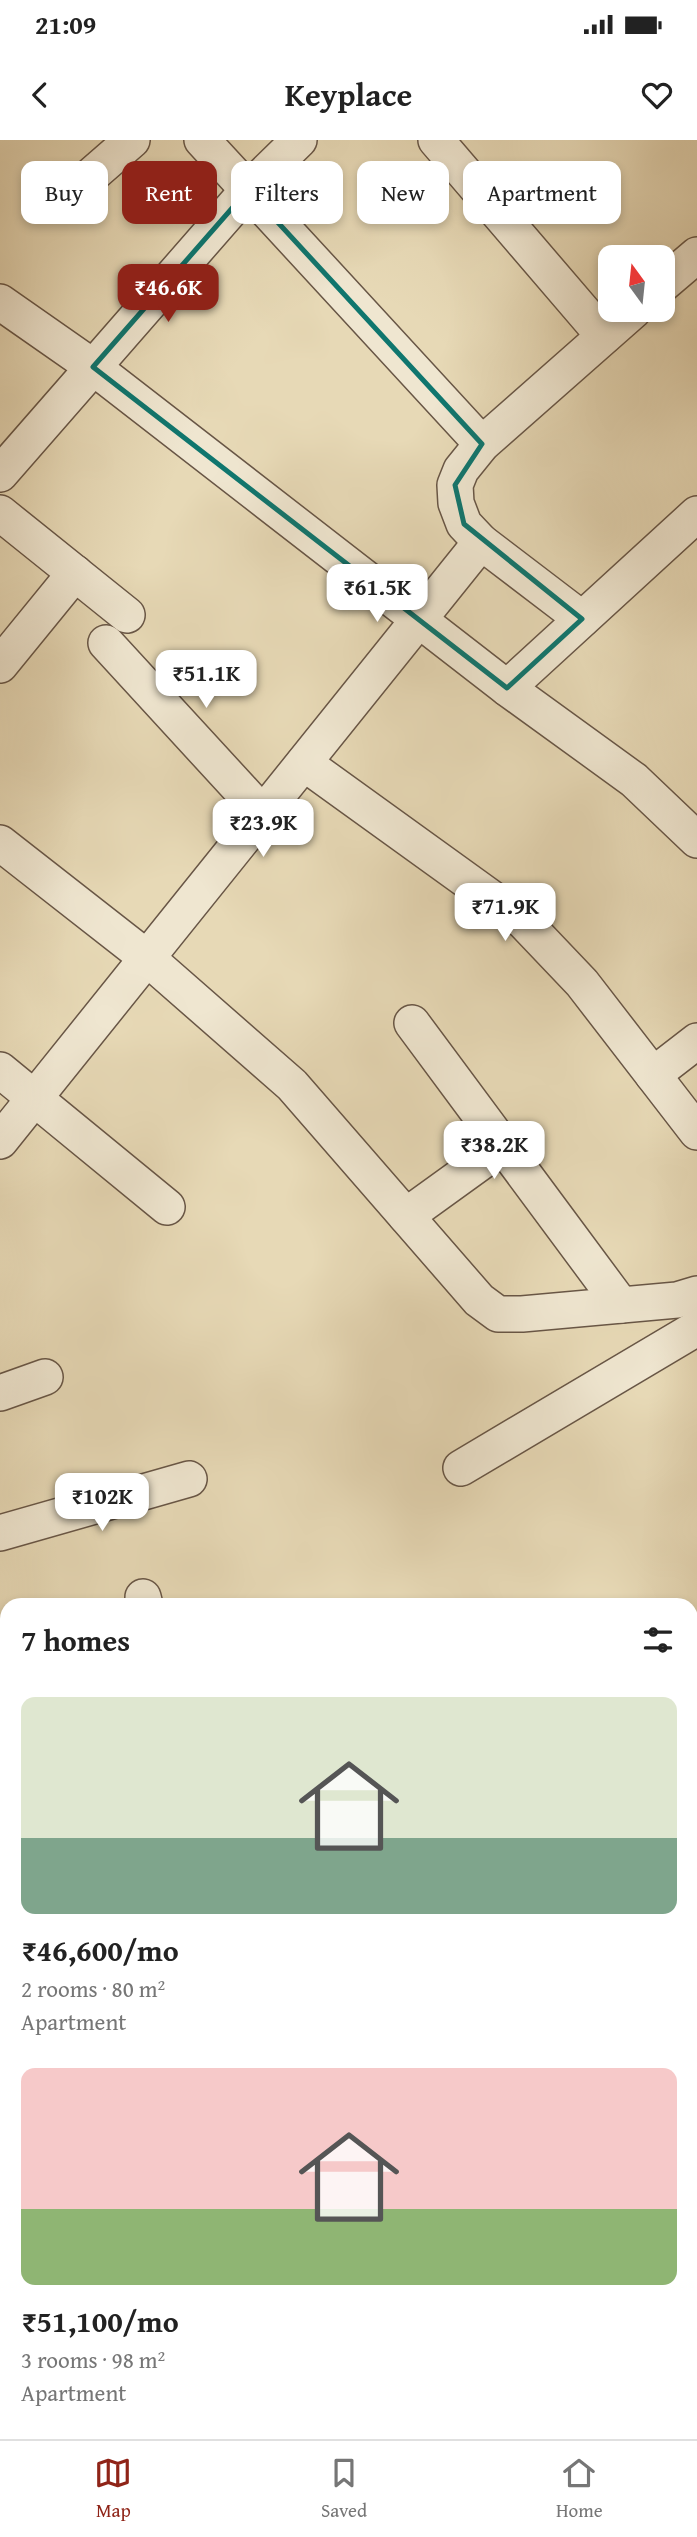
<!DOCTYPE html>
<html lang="en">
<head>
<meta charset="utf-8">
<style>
	body { margin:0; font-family:"Gentium Book Plus",serif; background:#f6f6f6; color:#222; height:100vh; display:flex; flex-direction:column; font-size:26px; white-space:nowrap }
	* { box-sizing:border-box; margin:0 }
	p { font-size:23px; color:#767676 }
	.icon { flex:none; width:38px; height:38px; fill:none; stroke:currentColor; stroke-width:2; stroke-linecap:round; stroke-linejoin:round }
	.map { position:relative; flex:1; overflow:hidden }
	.details { position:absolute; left:0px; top:1458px; width:698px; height:842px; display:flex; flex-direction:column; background:#fff; border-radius:21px 21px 0 0; box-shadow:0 4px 10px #0003 }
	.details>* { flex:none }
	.top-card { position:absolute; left:21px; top:21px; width:656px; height:63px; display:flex; gap:14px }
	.needle { width:46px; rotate:345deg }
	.fabs { position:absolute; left:598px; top:105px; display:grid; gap:14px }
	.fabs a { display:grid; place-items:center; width:77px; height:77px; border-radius:14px; background:#fff; box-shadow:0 4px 10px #0003; font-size:35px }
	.price { position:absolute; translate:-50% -60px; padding:0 16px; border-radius:14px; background:#fff; color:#222; font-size:23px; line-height:46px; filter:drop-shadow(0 2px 4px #0008) }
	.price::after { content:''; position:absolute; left:50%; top:42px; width:21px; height:16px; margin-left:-10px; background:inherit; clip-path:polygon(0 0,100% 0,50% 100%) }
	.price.selected { background:#8f2418; color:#fff }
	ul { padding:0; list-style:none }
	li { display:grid; align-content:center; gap:14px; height:371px; padding:0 21px }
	li span { display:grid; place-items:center; height:217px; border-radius:14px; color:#555 }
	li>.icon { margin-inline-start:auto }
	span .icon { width:126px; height:126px; fill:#fffc; stroke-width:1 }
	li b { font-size:30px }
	h2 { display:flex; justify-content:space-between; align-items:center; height:84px; padding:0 21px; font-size:30px }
	.chip { padding:0 24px; border-radius:14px; background:#fff; box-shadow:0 4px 10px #0003; font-size:24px; line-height:63px }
	.chip.selected { background:#8f2418; color:#fff }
	.status { display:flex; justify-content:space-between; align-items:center; height:49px; padding:0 35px; background:#fff; direction:ltr }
	.status svg { height:19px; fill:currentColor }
	header { display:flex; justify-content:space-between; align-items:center; height:91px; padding:0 21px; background:#fff; font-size:32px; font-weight:800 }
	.tab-bar { display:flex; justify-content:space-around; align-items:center; height:98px; border-top:2px solid #e0e0e0; background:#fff; font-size:19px; color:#767676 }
	.tab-bar a { display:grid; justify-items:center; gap:4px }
	.tab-bar .selected { color:#8f2418 }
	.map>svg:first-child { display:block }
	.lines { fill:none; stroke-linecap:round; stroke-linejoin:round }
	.minor-casing { stroke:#685646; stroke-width:38 }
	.minor { stroke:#efe6d0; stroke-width:35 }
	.marked { fill:none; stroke:#0f766e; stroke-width:5; stroke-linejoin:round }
</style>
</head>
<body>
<div class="status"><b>21:09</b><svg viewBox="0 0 49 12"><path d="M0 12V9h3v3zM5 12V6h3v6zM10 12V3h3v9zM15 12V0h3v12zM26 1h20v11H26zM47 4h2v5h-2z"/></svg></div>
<header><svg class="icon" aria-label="back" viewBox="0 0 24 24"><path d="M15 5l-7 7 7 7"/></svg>Keyplace<svg class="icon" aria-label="heart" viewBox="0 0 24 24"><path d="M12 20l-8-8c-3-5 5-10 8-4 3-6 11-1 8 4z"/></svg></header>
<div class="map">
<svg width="697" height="2299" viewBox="0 0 697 2299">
	<rect width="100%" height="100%" fill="#e7d9b6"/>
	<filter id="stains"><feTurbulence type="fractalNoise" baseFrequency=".00286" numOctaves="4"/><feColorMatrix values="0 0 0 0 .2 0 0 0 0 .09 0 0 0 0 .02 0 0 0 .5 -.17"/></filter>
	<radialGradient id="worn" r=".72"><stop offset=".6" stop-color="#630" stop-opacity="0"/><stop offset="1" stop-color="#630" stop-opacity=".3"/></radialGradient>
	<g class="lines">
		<g class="minor-casing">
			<g id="minor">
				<path d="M202 0 482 304"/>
				<path d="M436 0 604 196"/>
				<path d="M62 61 132 0"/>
				<path d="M663 144 697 115"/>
				<path d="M0 162 93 227 507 548 634 640 697 700"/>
				<path d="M0 334 248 50 299 0"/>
				<path d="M0 373 127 475"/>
				<path d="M582 479 481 402 464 384 456 363 455 345 461 330 482 304 634 170"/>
				<path d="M106 503 263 674"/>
				<path d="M0 525 75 433"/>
				<path d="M507 548 697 374"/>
				<path d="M304 623 523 781 582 843 697 992"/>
				<path d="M0 703 147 818 292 945 479 1160 498 1174H522L677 1160 697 1154"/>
				<path d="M412 883 621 1165"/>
				<path d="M0 930 167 1067"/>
				<path d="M653 935 697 901"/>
				<path d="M0 1001 481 402"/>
				<path d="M406 1076 503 1006"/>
				<path d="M0 1253 45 1237"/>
				<path d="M461 1328 697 1188"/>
				<path d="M0 1393 189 1339"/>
				<path d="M143 1457 145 1465"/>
				<path d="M691 1540 697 1539"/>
				<path d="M0 1593 7 1616"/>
				<path d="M0 1645 7 1643"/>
				<path d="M691 1787 697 1786"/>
				<path d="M0 1878 7 1877"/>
				<path d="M691 2007H697"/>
				<path d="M691 2200H697"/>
				<path d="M62 2292V2299"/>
				<path d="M564 2292V2299"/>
				<path d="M261 2299V2292"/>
				<path d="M450 2299V2292"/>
			</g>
		</g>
		<use href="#minor" class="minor"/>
	</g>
	<path class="marked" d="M248 50 482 304 455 345 464 384 582 479 507 548 93 227Z"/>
	<rect width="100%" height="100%" filter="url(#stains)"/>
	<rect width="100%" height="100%" fill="url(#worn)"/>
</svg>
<div class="fabs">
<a><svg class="needle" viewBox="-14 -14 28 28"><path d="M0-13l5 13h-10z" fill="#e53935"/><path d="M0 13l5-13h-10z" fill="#767676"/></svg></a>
</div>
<b class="price selected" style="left:168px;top:184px">₹46.6K</b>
<b class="price" style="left:377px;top:484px">₹61.5K</b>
<b class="price" style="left:206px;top:570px">₹51.1K</b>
<b class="price" style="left:263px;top:719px">₹23.9K</b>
<b class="price" style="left:505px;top:803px">₹71.9K</b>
<b class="price" style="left:494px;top:1041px">₹38.2K</b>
<b class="price" style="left:102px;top:1393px">₹102K</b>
<div class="top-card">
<a class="chip">Buy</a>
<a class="chip selected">Rent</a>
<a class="chip">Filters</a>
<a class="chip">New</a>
<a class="chip">Apartment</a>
</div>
<section class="details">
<h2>7 homes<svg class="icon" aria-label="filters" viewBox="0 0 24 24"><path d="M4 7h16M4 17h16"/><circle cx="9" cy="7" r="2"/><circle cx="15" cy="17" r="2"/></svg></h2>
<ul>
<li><span style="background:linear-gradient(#dfe7d0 65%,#7fa58c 0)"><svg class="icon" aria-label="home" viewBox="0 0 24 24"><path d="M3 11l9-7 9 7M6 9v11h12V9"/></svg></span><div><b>₹46,600/mo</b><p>2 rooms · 80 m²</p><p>Apartment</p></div></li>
<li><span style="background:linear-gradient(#f6c9c9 65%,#8fb573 0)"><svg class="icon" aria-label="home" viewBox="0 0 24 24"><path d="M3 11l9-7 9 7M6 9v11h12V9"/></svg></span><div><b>₹51,100/mo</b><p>3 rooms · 98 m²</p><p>Apartment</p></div></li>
</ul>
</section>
</div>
<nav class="tab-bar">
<a class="selected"><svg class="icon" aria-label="map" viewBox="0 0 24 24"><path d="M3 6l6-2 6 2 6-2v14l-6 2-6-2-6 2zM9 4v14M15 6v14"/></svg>Map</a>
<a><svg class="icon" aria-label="saved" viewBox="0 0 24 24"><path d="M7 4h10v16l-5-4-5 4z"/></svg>Saved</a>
<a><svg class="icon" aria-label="home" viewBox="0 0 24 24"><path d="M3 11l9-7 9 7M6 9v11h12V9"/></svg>Home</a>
</nav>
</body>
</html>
